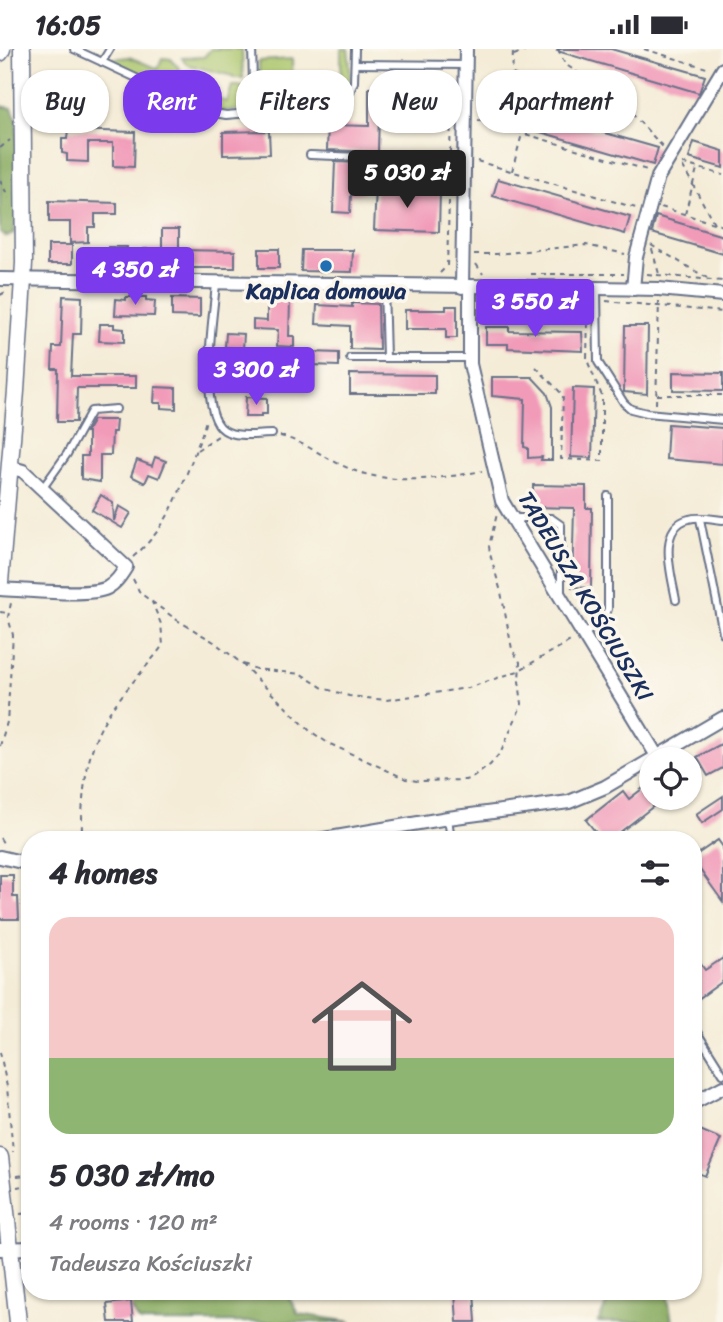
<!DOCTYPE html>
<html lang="en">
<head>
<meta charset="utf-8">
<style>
	body { margin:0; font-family:Sriracha,sans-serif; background:#f2f2f3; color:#2b2b33; height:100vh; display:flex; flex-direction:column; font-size:26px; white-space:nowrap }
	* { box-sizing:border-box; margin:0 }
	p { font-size:23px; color:#7c7c81 }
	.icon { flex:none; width:38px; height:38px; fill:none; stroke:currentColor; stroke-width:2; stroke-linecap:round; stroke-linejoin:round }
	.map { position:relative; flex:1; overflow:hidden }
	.panel { position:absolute; left:21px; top:782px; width:681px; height:469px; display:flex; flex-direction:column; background:#fff; border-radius:28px; box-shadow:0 2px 5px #0004 }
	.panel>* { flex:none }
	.banner { position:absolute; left:21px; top:21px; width:682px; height:63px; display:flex; gap:14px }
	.fabs { position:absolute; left:639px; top:698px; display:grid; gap:14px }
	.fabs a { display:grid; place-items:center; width:63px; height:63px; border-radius:50%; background:#fff; box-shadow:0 2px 5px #0004; font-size:35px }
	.price { position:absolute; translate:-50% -60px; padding:0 16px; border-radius:7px; background:#7c3aed; color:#fff; font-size:23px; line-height:46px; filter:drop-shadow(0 2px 4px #0008) }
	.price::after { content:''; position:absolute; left:50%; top:42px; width:21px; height:16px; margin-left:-10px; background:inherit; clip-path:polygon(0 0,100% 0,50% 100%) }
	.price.selected { background:#222; color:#fff }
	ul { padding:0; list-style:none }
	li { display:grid; align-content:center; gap:14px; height:371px; padding:0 28px }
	li span { display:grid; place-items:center; height:217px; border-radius:21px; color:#555 }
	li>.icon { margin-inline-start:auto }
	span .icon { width:126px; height:126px; fill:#fffc; stroke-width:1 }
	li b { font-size:30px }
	h2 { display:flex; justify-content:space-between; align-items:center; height:84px; padding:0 28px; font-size:30px }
	.pill { padding:0 24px; border-radius:28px; background:#fff; box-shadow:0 2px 5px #0004; font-size:24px; line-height:63px }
	.pill.selected { background:#7c3aed; color:#fff }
	.status { display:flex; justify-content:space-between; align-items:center; height:49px; padding:0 35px; background:#fff; direction:ltr }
	.status svg { height:19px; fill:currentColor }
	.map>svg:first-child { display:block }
	.green { fill:#aac56b; stroke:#627a64; stroke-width:2 }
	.forest { fill:#87aa5f; stroke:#516c5e; stroke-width:2 }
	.building { fill:#f19bb9 }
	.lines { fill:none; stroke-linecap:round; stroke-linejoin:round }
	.service-casing { stroke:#677188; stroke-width:10 }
	.minor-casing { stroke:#677188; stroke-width:16 }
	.tertiary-casing { stroke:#677188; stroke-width:19 }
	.path { stroke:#677188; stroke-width:2; stroke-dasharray:5 5; stroke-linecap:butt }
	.service { stroke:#fff; stroke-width:6 }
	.minor { stroke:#fff; stroke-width:12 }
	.tertiary { stroke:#fff; stroke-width:16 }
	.poi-dot { fill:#1f6fb2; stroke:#fbf7ec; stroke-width:2.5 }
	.labels { text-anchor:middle; stroke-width:7; stroke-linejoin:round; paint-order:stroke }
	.poi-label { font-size:23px; font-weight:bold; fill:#1b2f5e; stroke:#fbf7ec }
	.street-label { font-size:23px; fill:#1b2f5e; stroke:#fbf7ec }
</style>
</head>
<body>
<div class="status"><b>16:05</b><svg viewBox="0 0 49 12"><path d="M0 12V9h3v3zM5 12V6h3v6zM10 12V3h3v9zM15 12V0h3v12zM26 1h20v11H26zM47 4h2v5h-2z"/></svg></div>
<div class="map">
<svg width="723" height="1273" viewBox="0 0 723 1273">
	<rect width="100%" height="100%" fill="#fbf7ec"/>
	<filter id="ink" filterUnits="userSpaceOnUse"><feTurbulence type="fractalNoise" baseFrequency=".0143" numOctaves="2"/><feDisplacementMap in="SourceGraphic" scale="14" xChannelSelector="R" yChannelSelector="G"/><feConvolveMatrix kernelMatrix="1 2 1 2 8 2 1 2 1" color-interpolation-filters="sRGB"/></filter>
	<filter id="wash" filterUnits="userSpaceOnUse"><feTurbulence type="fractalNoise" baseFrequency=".00686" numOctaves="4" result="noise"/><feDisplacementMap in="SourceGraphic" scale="28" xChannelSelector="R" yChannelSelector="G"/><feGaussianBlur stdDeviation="1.57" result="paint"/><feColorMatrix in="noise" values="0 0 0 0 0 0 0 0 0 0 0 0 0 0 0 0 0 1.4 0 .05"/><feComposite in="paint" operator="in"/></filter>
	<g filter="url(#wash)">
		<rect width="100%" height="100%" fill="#f4ecd7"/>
		<g class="green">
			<path d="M211 0H242L243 29H233V27L186 15 182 9 204 8Z"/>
			<path d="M341 0H348C349 10 352 23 349 33 342 63 293 56 270 58L261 56 259 53V12L292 10 293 45H326V37L336 35 341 24Z"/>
			<path d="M129 8 158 20 162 9 171 10 180 20 175 36 227 53 232 37H243V61L219 62 114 15 111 10Z"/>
		</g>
		<g class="forest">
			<path d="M0 57 12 59 17 71V162L14 184 7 188 0 183Z"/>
			<path d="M205 1243H286L298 1265 352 1273H146L139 1272 125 1249 130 1247 160 1254 200 1246Z"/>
			<path d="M609 1243H667L672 1273H598L605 1259Z"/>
		</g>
		<g id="blocks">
			<g class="building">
				<path d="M558 0H611L705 27 699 44 557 2Z"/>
				<path d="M59 22H77L80 42 59 43Z"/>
				<path d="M369 39 442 40V81H417L418 64H379L378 103 327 101 328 76 369 77Z"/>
				<path d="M525 61 658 99 653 116 520 77Z"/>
				<path d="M68 81 135 83 134 118 113 117V94H88V113L67 112V105L62 104V90H67Z"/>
				<path d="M269 82 270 105 223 106V83Z"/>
				<path d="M694 93 723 102V119L689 109Z"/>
				<path d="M335 113 365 114 364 143 351 146 350 164 333 163Z"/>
				<path d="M498 130 630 168 625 185 493 147Z"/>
				<path d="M376 139 440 141 439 183 374 181Z"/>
				<path d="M49 152 117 154V165H95V178H88V193L70 194V173H49Z"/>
				<path d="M656 167 723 187V205L652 184Z"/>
				<path d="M162 180H179V201L235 202V219H177V216H143L144 200H162Z"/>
				<rect x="48" y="196" width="24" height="19"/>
				<path d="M108 198H127L126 215H108Z"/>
				<rect x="259" y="200" width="20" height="19"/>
				<path d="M302 201H353L352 223 301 222Z"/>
				<path d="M63 247 82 248 81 285H73L71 327H136V339H77L76 373H57L58 320H52L53 298H61Z"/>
				<path d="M126 248H146V251L155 252 154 267 115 266 116 250 126 251Z"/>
				<path d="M172 249 200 250V268L172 267Z"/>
				<path d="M267 251 290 252 289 287H294V298L277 297 278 281 253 280V271L267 272Z"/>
				<path d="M352 254 378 255 379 301 350 300V277L316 275 317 256 352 258Z"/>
				<path d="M446 257H457V289H446V280H405V261H446Z"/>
				<path d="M100 275H114V279L124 280V293L99 292Z"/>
				<path d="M625 277H648L647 345 624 343Z"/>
				<path d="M486 278H509V282L582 283 583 302 508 299V295H486Z"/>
				<path d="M226 284 244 285 243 300 225 298Z"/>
				<path d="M312 303 339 304V317L311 316Z"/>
				<path d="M673 323 723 324V342L673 341Z"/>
				<path d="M350 325 435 326V345H350Z"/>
				<path d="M492 328H532L547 344 552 358V411H541L542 408 528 409V399L524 398 525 350 492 347Z"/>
				<path d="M155 338 176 339V360L161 359V354H154Z"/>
				<path d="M573 339 594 340 592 409 571 408Z"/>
				<path d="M246 348 267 349V365H261V368H245Z"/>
				<path d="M93 371H116L115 383H112L111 406H100V433L81 430V407H88V383H86Z"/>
				<path d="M668 375 723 379V415L666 410Z"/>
				<path d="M155 408 166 412 159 429 149 425 145 434 131 427 137 411 152 417Z"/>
				<path d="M533 436 586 437V459H592L591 539 572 538 574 459 533 458Z"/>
				<path d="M101 446 113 454 114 472 119 457 131 464 122 479 92 461Z"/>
				<path d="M723 694V719L708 727 697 708Z"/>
				<path d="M651 733V749H664L610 791H602L586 771 623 742 629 750Z"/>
				<path d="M723 747V760L702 774 696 765Z"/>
				<path d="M718 791 723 798V853L693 811V808Z"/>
				<path d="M0 826H13V848H18L19 870H0Z"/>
				<path d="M693 904 705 921 723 909V932L698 950 693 943Z"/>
				<path d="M693 1078 721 1090 705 1127 693 1122Z"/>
				<path d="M455 1242H474L476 1273H457Z"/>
				<path d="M131 1252 133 1273H109L107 1255Z"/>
			</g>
		</g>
	</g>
	<g filter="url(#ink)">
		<use href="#blocks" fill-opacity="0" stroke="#677188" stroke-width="2"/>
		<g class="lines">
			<g class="service-casing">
				<g id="service">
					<path d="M74 0 102 13"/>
					<path d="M110 0 102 13 209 63 226 66 334 57 350 43 354 33 355 0"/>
					<path d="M252 0 254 64"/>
					<path d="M355 15 466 16"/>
					<path d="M310 106 464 112"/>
					<path d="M216 234C214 264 197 364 224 381 236 389 258 385 272 385"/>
					<path d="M384 236 386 309"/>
					<path d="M597 239 598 313 624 354 631 360 647 364 723 371"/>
					<path d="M350 309H470"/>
					<path d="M42 440 67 405 91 362 116 360"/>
					<path d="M513 469H551L561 476V544"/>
					<path d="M700 470 723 584"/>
					<path d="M676 551C672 528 656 478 689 470 699 467 713 470 723 471"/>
					<path d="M584 585 603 572 608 560V447"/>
					<path d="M448 769 451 791"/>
					<path d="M693 977 723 1025"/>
				</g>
			</g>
			<g class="minor-casing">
				<g id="minor">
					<path d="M0 230 659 240 723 246"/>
					<path d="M462 238 466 0"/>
					<path d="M470 238V315L502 452 657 707"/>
					<path d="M633 240 636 208 658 128 723 20"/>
					<path d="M0 540C23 541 89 548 107 539 116 534 121 526 126 518L23 422 9 418"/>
					<path d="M318 791 448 769 569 753 605 738 723 669"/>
					<path d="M0 808 30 815"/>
					<path d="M693 1054 723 1038"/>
					<path d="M0 1200 30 1199"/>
				</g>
			</g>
			<g class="tertiary-casing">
				<g id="tertiary">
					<path d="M0 4 2 0"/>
					<path d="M0 533 16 342 24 214 22 0"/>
					<path d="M0 1108 18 1273"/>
				</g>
			</g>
			<g class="path">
				<path d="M558 0 565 15 623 55 663 98"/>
				<path d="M644 0 710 20"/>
				<path d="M514 6 529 0"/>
				<path d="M512 25 626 58"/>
				<path d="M483 31 511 73"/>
				<path d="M478 71 647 121"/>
				<path d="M511 79 513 0"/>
				<path d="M0 99 10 91"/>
				<path d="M450 104 452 26"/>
				<path d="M477 112 636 159"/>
				<path d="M512 122 522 85"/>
				<path d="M0 131 9 149"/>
				<path d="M661 158 723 177"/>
				<path d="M685 165 697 120"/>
				<path d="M714 174 681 114 723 126"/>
				<path d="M651 196 707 229"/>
				<path d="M652 200 659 225"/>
				<path d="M474 205H497L586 196 625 205"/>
				<path d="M476 215 483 225"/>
				<path d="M440 224 447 217 450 120"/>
				<path d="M531 225H624"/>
				<path d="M647 225 723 232"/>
				<path d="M0 246 8 242"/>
				<path d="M488 250 579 252"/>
				<path d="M606 252 723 263"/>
				<path d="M536 318 563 346 561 410 602 412V347L587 311 588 263"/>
				<path d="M657 346H723"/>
				<path d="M656 355 659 252"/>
				<path d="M280 387C305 393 324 409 348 419 389 437 439 430 482 422"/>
				<path d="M197 401 218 387"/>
				<path d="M133 508C166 480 177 450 192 411 197 397 203 385 206 370"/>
				<path d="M133 530 140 544 177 571 214 593 241 614 310 682 328 694 406 730 417 732 465 731 472 729 490 716 501 703 522 655 519 632 520 613 512 600 501 543 490 505 489 497 497 465"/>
				<path d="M0 563 8 564"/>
				<path d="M243 615 256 620 301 625 323 639 349 647 386 651 468 639 518 622 572 591"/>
				<path d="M0 697 7 673 13 586 8 568 11 554"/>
				<path d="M0 789 5 797"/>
				<path d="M82 791C81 751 85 704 106 669 122 643 145 621 163 596L161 575 152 553"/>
				<path d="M0 1003 7 1038 13 1103"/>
				<path d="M17 1127 29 1126 30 1134"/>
				<path d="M17 1138 30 1136"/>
				<path d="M20 1165 30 1164"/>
			</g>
			<use href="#service" class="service"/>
			<use href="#minor" class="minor"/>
			<use href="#tertiary" class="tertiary"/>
		</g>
	</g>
	<circle class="poi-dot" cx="326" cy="217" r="7"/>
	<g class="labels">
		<g class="poi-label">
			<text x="326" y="250">Kaplica domowa</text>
		</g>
		<g class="street-label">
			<text transform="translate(586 547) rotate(59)" y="8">TADEUSZA KOŚCIUSZKI</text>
		</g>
	</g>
</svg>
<div class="fabs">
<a><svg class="icon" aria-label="locate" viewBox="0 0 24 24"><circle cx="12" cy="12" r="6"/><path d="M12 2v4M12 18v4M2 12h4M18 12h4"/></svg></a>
</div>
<b class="price selected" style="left:407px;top:161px">5 030 zł</b>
<b class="price" style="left:135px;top:258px">4 350 zł</b>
<b class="price" style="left:535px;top:290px">3 550 zł</b>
<b class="price" style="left:256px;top:358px">3 300 zł</b>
<div class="banner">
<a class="pill">Buy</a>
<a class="pill selected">Rent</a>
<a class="pill">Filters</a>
<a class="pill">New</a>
<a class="pill">Apartment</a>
</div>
<section class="panel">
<h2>4 homes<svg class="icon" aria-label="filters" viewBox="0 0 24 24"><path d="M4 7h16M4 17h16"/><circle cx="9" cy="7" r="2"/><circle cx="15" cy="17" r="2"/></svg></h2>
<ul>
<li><span style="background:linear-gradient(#f6c9c9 65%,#8fb573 0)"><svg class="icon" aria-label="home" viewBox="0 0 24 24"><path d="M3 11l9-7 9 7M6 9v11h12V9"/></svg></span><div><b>5 030 zł/mo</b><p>4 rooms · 120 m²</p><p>Tadeusza Kościuszki</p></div></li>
</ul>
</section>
</div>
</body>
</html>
